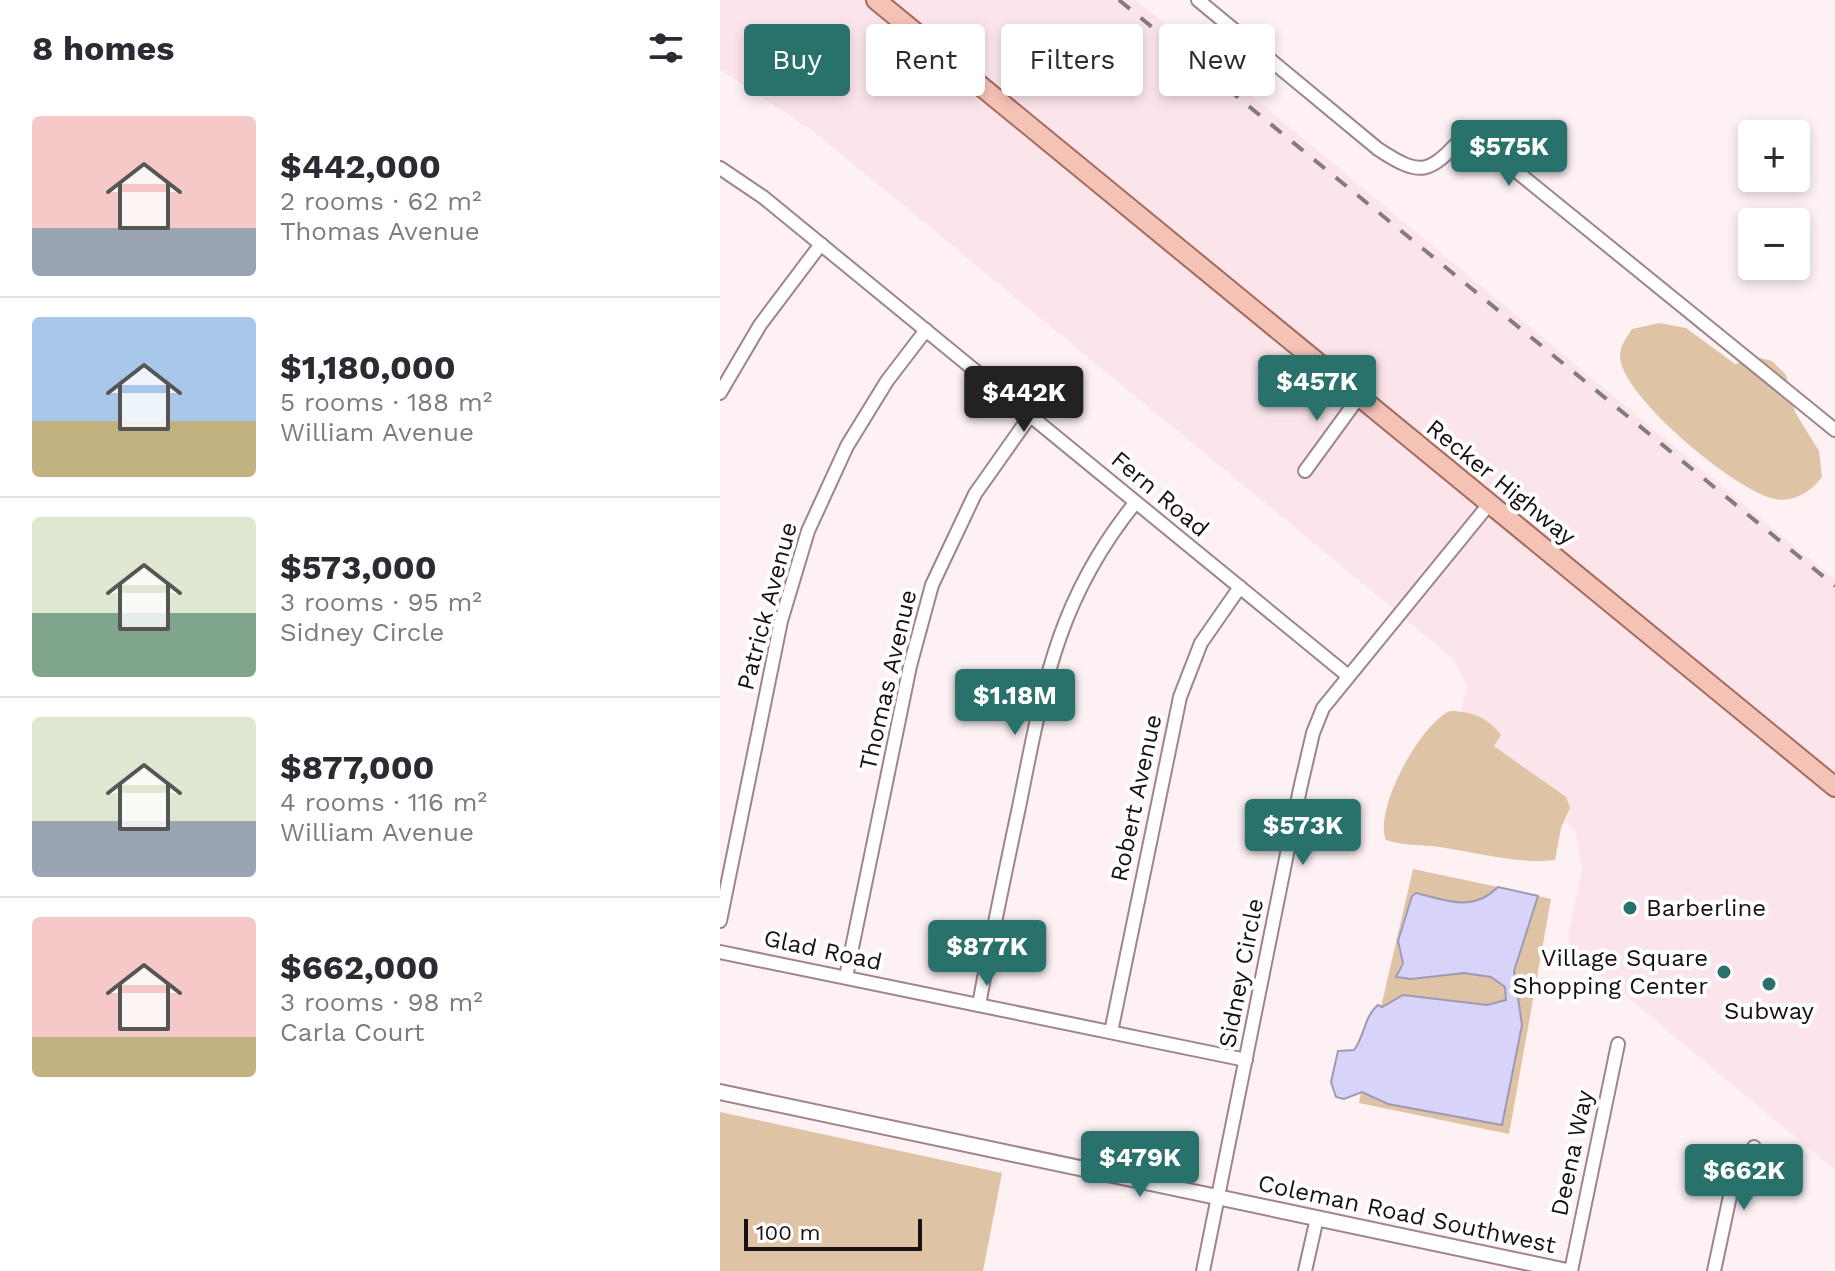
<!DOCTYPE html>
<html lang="en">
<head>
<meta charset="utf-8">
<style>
	body { margin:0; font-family:"Work Sans",sans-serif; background:#f2f2f3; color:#2b2b33; height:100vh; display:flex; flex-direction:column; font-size:30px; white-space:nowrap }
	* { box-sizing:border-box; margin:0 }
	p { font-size:26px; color:#7c7c81 }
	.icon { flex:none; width:44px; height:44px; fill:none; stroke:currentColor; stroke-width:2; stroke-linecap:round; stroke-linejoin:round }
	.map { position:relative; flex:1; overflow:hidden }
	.details { display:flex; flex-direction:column; background:#fff; width:720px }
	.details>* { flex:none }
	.guide { position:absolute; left:24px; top:24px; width:760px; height:72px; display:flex; gap:16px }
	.controls { position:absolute; left:1018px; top:120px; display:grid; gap:16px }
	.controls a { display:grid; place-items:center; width:72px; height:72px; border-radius:8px; background:#fff; box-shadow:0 4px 12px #0003; font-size:40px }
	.scale { position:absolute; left:24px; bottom:20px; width:178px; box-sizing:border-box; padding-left:8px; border:4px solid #191013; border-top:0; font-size:22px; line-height:28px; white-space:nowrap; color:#191013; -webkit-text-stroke:6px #fff; paint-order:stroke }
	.price { position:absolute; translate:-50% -68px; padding:0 18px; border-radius:8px; background:#29726c; color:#fff; font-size:26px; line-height:52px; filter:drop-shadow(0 2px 4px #0008) }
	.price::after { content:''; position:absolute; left:50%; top:48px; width:24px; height:18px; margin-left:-12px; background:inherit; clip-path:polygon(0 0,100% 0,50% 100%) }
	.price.active { background:#222; color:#fff }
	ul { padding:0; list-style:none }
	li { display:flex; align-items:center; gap:24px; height:200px; padding:0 32px }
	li+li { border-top:2px solid #e1e1e2 }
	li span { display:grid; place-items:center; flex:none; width:224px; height:160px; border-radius:8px; color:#555 }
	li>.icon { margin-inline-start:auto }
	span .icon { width:96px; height:96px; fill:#fffc; stroke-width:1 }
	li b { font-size:34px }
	h2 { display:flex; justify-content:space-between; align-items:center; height:96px; padding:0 32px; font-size:34px }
	.tag { padding:0 28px; border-radius:8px; background:#fff; box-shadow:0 4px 12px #0003; font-size:28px; line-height:72px }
	.tag.active { background:#29726c; color:#fff }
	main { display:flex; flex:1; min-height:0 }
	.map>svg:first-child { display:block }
	.built { fill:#fbe5eb }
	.green { fill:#dfc3a5 }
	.water { fill:#d8d4f9; stroke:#9f99b4; stroke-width:2 }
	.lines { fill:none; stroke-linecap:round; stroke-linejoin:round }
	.minor-casing { stroke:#9e848b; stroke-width:16 }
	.tertiary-casing { stroke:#9e848b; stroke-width:18 }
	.primary-casing { stroke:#a46a5e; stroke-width:22 }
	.minor { stroke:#fff; stroke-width:12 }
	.tertiary { stroke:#fff; stroke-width:14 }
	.primary { stroke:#f5c2b6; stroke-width:18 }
	.rail { stroke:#857b7e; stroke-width:4; stroke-dasharray:14 14; stroke-linecap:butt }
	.poi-dot { fill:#29726c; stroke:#fff; stroke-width:3 }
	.labels { text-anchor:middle; stroke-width:8; stroke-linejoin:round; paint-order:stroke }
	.street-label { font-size:24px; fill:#191013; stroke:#fff }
	.poi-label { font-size:24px; fill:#191013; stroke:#fff; text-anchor:start }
</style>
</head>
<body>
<main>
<section class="details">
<h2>8 homes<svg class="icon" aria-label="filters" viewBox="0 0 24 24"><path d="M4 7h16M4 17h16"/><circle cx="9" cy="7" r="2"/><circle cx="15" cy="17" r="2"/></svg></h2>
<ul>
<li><span style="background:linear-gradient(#f6c9c9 70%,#9aa5b1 0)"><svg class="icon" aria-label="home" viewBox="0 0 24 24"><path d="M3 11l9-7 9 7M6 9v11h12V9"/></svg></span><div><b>$442,000</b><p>2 rooms · 62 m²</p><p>Thomas Avenue</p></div></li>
<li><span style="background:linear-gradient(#a9c7e8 65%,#c2b280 0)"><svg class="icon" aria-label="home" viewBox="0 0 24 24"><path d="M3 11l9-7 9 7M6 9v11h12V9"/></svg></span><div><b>$1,180,000</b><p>5 rooms · 188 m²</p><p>William Avenue</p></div></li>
<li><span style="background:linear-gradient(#dfe7d0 60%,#7fa58c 0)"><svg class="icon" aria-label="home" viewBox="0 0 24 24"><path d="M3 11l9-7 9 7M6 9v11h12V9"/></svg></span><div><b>$573,000</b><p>3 rooms · 95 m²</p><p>Sidney Circle</p></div></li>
<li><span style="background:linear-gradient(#dfe7d0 65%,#9aa5b1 0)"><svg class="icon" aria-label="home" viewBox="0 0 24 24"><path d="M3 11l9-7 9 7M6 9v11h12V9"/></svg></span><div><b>$877,000</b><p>4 rooms · 116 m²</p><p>William Avenue</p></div></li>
<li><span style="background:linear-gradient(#f6c9c9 75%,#c2b280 0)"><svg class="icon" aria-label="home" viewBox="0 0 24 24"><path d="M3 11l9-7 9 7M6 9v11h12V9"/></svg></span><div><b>$662,000</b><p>3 rooms · 98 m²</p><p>Carla Court</p></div></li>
</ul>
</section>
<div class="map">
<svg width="1115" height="1271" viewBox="0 0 1115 1271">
	<rect width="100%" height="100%" fill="#fdf1f4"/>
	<g class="built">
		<path d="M0 0H146L630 398 576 472 585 480 640 406 761 505 674 609 93 131 0 70Z"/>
		<path d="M167 0H416L1115 580V779Z"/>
		<path d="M770 513 1115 796V1170L851 950 848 937 862 870 855 830 846 822 850 808 813 773 774 745 778 740 763 718 741 711 747 687 733 659 683 617Z"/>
	</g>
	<g class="green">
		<path d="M939 323 966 328 1015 364 1040 358 1052 361 1066 375 1075 412 1099 451 1102 477C1092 491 1073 503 1055 499 1017 492 902 397 900 357 900 345 906 339 912 329Z"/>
		<path d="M730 711C750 711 768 717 781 735L774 746 846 797 850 808 841 828 835 860C800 864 763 854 726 848 703 844 690 847 666 840 653 810 701 723 730 711Z"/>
		<path d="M693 869 778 887C741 923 713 888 692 896 688 909 678 930 679 943 681 955 686 959 678 969L681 979 744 973 771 977 785 987 786 1000 767 1005 683 995 661 1007Z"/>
		<path d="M818 896 831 899 789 1134 639 1103 641 1092 668 1104 782 1125 802 1025 794 971Z"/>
		<path d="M0 1112 282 1173 263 1271H0Z"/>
	</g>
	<path class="water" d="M778 887 818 896 794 971 802 1025 782 1125 668 1104 642 1092 624 1099 616 1097 611 1082 618 1051 634 1050C645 1036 644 1016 658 1005L662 1007 683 995 767 1005 786 1000 785 987 771 977 744 973 691 979 676 977 683 963 678 941 692 896 696 893C726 900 752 913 778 887Z"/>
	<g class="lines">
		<g class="minor-casing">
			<g id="minor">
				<path d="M478 0 658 149C706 181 711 170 748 132L1115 430"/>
				<path d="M0 168 43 197 627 675"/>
				<path d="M0 393 40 325 101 244"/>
				<path d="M585 471 639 397"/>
				<path d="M0 921 61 621 88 531 127 446 167 381 206 330"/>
				<path d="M0 952 526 1060"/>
				<path d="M126 977 190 666 212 585 255 494 310 416"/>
				<path d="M259 1005C271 939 285 873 299 807 323 688 336 601 415 503"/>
				<path d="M391 1032 460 697 481 643 520 587"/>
				<path d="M483 1271 580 789 593 733 603 708 770 503"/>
				<path d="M585 1271 597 1218"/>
				<path d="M851 1271 898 1044"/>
				<path d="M994 1271 1013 1182 1034 1147"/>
			</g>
		</g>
		<g class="tertiary-casing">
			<path id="tertiary" d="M0 1092 847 1271"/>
		</g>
		<g class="primary-casing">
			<path id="primary" d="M156 0 1115 787"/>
		</g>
		<use href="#minor" class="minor"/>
		<use href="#tertiary" class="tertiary"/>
		<use href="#primary" class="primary"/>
		<path class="rail" d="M399 0 1115 586"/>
	</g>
	<g class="poi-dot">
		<circle cx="910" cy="908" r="8"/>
		<circle cx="1004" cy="972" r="8"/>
		<circle cx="1049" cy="984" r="8"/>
	</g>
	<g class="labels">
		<g class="street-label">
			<text transform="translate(781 482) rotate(39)" y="8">Recker Highway</text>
			<text transform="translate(440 494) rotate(40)" y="8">Fern Road</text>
			<text transform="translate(47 606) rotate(-75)" y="8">Patrick Avenue</text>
			<text transform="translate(168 680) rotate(-77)" y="8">Thomas Avenue</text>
			<text transform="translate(416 798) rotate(-78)" y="8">Robert Avenue</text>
			<text transform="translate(103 950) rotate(12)" y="8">Glad Road</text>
			<text transform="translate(521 973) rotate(-79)" y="8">Sidney Circle</text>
			<text transform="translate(852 1153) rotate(-78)" y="8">Deena Way</text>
			<text transform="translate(687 1214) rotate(12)" y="8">Coleman Road Southwest</text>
		</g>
		<g class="poi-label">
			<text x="926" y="916">Barberline</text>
			<text x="988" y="966" text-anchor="end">Village Square<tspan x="988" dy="28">Shopping Center</tspan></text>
			<text x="1049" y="1019" text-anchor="middle">Subway</text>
		</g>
	</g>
</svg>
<div class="controls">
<a>+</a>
<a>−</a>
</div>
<div class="scale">100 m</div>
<b class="price" style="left:789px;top:188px">$575K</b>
<b class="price" style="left:597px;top:423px">$457K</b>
<b class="price active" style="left:304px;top:434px">$442K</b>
<b class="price" style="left:295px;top:737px">$1.18M</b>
<b class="price" style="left:583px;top:867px">$573K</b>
<b class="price" style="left:267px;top:988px">$877K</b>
<b class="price" style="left:420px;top:1199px">$479K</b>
<b class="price" style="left:1024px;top:1212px">$662K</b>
<div class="guide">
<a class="tag active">Buy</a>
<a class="tag">Rent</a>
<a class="tag">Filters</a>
<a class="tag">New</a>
</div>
</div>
</main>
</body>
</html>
